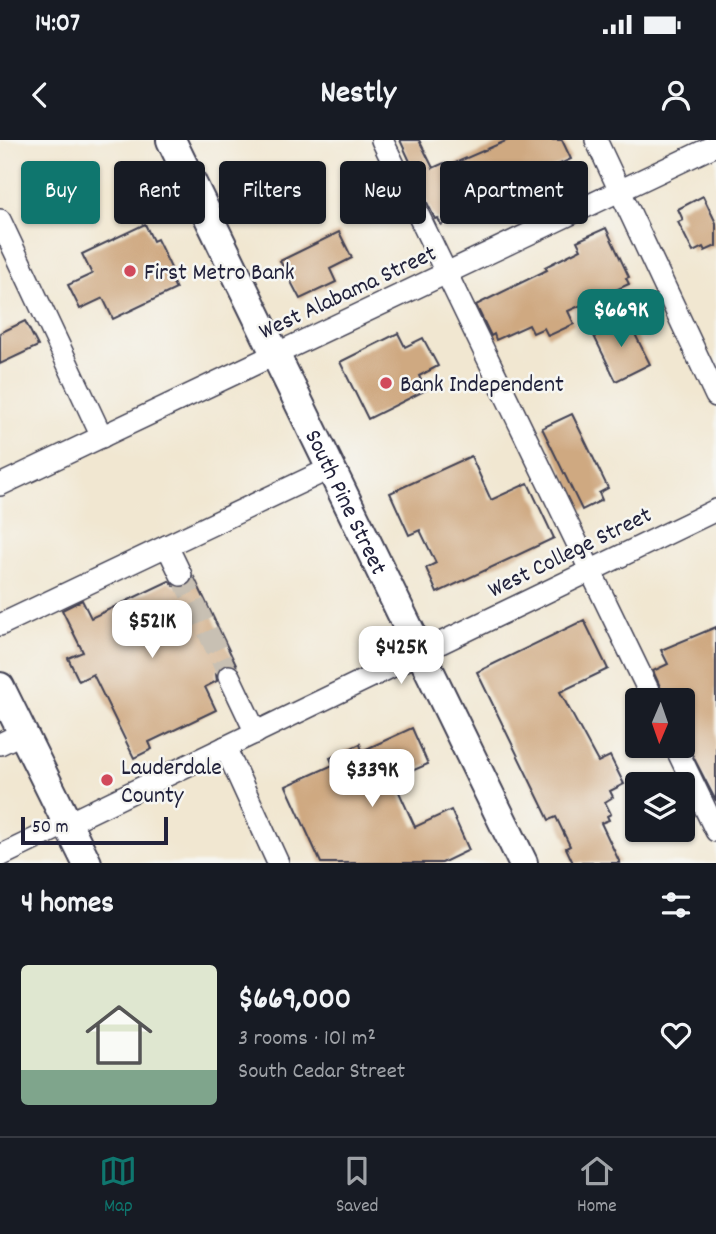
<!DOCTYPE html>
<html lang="en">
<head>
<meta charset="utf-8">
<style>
	body { margin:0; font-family:Dekko,sans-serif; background:#20242c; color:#f1f3f6; height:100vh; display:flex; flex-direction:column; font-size:26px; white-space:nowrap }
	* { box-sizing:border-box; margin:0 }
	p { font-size:23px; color:#9ea1a6 }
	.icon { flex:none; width:38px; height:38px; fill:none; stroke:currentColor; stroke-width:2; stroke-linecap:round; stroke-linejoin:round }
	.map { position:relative; height:723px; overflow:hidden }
	.side { display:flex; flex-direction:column; background:#171b24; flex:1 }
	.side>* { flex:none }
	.top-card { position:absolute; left:21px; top:21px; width:676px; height:63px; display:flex; gap:14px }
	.needle { width:46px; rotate:182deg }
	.fabs { position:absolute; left:625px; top:548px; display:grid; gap:14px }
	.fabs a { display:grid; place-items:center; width:70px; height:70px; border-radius:7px; background:#171b24; box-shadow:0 2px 5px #0004; font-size:35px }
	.scale { position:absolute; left:21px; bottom:18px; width:147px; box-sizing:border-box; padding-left:7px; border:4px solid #22223b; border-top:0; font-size:19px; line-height:24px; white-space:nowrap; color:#22223b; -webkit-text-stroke:5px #f6f6f2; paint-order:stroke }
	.price { position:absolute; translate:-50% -60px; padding:0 16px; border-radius:14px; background:#fff; color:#222; font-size:23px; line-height:46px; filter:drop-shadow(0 2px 4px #0008) }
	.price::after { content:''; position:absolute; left:50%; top:42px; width:21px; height:16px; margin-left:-10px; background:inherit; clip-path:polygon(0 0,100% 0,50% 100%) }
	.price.current { background:#0f766e; color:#fff }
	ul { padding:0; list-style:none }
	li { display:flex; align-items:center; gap:21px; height:175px; padding:0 21px }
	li+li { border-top:2px solid #363941 }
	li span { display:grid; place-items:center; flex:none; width:196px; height:140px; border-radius:7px; color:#555 }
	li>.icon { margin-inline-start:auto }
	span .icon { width:84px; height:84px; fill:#fffc; stroke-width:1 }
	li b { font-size:30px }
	h2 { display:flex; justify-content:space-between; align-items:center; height:84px; padding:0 21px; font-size:30px }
	.tag { padding:0 24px; border-radius:7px; background:#171b24; box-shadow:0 2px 5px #0004; font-size:24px; line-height:63px }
	.tag.current { background:#0f766e; color:#fff }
	.status { display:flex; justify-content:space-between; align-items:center; height:49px; padding:0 35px; background:#171b24; direction:ltr }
	.status svg { height:19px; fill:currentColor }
	header { display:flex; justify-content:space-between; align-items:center; height:91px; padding:0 21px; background:#171b24; font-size:32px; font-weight:800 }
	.menu { display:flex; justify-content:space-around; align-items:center; height:98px; border-top:2px solid #363941; background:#171b24; font-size:19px; color:#9ea1a6 }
	.menu a { display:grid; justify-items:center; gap:4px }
	.menu .current { color:#0f766e }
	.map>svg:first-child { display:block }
	.building { fill:#cfa981 }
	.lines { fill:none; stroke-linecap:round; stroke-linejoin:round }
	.minor-tunnel { stroke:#c8c0b3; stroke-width:21; stroke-dasharray:21 10; stroke-linecap:butt }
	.minor-casing { stroke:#414052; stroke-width:24 }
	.major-casing { stroke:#414052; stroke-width:32 }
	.minor { stroke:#fff; stroke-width:21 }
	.major { stroke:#fff; stroke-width:28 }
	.poi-dot { fill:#d1495b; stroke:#f6f6f2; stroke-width:2.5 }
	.labels { text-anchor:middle; stroke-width:5; stroke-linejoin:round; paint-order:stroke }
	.poi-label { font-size:24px; fill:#22223b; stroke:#f6f6f2; text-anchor:start }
	.street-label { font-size:24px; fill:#22223b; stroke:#f6f6f2 }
</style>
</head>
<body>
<div class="status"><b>14:07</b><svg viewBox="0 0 49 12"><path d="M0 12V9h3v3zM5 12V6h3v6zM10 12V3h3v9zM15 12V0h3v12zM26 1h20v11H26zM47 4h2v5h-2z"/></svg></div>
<header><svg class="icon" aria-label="back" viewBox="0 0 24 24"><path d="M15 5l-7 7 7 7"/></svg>Nestly<svg class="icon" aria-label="person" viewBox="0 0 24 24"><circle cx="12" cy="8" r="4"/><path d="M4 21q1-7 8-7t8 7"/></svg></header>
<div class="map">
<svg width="716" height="723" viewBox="0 0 716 723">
	<rect width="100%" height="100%" fill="#f6f6f2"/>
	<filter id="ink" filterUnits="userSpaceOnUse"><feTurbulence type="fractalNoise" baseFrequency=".0143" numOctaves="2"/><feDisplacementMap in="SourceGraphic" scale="14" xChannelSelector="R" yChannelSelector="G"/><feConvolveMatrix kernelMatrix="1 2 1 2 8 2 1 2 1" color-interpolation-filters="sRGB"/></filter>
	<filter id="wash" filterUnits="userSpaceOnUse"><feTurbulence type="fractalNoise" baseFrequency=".00686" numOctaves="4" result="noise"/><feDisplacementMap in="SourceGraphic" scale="28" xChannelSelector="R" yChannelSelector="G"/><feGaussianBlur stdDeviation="1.57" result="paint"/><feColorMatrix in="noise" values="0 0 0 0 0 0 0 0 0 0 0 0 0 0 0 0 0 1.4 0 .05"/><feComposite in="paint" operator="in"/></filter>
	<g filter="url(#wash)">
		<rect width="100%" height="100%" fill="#f1e7d1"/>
		<g id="blocks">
			<g class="building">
				<path d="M400 0H419L433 28 444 23 446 27 508 0H562L571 19 464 68 466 73 441 85 438 78 435 79 419 46 421 45Z"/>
				<path d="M272 44 284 68 267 76 255 53Z"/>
				<path d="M703 56 716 83V106L705 111 703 107 693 112 678 82 683 80 678 69Z"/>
				<path d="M145 84 153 101 157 99 172 130 168 132 176 149 113 179 103 158 80 169 68 145 92 134 82 114Z"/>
				<path d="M606 88 629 137 626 138 629 144 568 171 574 184 548 196 544 188 533 193 529 185 496 200 494 194 491 196 476 165 547 130 545 127 581 109 577 101Z"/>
				<path d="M339 92 352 118 330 129 336 142 300 159 280 121Z"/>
				<path d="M627 178 650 224 616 241 593 194Z"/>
				<path d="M25 181 38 206 0 224V193Z"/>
				<path d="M398 193 405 207 423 198 438 226 419 236 426 250 368 279 340 222Z"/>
				<path d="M572 274 608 348 599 353 602 360 582 370 542 288Z"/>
				<path d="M471 316 491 360 528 343 554 398 437 453 426 428 436 423 420 390 409 395 390 353Z"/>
				<path d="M194 437 236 525 229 523 223 525 216 534 217 541 205 547 216 570 149 602 152 609 134 618 93 534 79 541 68 518 83 512 62 470 82 460 91 478 169 441 174 446 186 447Z"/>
				<path d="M584 480 608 529 560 552 598 622 610 616 624 644 610 651 613 657 605 662 611 674 607 676 609 680 601 683 620 723H573L566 708 570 706 556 677 549 680 477 532Z"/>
				<path d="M716 487V661L682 595V560H666L653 531 668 524 661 510Z"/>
				<path d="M412 588 428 624 393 639 415 687 451 670 469 710 442 723H321L286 646 333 625 330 618 360 604 362 611Z"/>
			</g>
		</g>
	</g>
	<g filter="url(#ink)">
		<use href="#blocks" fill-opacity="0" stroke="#414052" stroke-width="2"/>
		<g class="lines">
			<path class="minor-tunnel" d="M181 435 229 536"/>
			<g class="minor-casing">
				<g id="minor">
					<path d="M382 0 653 560"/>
					<path d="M596 0 716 256"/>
					<path d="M0 80 102 297"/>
					<path d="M0 345 716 5"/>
					<path d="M167 406 181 435"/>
					<path d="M0 485 331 328"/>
					<path d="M229 536 256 593"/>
					<path d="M0 604 23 593"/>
					<path d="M675 606 716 691"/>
					<path d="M225 607 278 723"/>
					<path d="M0 716 716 370"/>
				</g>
			</g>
			<g class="major-casing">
				<g id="major">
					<path id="s1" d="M171 0 523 723"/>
					<path d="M0 547 87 723"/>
				</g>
			</g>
			<use href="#minor" class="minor"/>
			<use href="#major" class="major"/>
		</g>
	</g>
	<g class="poi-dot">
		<circle cx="130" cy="131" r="7"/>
		<circle cx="386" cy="243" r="7"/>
		<circle cx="107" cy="640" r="7"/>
	</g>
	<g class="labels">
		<g class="poi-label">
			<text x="144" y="139">First Metro Bank</text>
			<text x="400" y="251">Bank Independent</text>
			<text x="121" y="634">Lauderdale<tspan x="121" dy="28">County</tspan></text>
		</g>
		<g class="street-label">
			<text transform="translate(347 151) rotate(-25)" y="8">West Alabama Street</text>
			<text dy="8" stroke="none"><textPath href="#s1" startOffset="402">South Pine Street</textPath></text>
			<text transform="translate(569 411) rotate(-26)" y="8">West College Street</text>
		</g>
	</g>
</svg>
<div class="fabs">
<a><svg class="needle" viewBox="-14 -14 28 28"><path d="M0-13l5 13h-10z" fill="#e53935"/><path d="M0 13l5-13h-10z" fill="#9ea1a6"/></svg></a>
<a><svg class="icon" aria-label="layers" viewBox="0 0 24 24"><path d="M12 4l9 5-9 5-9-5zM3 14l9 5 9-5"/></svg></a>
</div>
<div class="scale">50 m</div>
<b class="price current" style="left:621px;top:209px">$669K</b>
<b class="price" style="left:152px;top:520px">$521K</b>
<b class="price" style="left:401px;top:546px">$425K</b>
<b class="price" style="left:372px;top:669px">$339K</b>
<div class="top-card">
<a class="tag current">Buy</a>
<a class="tag">Rent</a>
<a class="tag">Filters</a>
<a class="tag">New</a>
<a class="tag">Apartment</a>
</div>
</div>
<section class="side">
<h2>4 homes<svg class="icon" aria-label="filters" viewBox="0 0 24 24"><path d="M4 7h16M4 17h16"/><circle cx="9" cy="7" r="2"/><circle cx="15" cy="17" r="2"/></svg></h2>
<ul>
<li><span style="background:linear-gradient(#dfe7d0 75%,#7fa58c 0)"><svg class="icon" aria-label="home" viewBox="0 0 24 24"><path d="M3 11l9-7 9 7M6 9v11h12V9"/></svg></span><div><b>$669,000</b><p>3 rooms · 101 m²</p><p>South Cedar Street</p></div><svg class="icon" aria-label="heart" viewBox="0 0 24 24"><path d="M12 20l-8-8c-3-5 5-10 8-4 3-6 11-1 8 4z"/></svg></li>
</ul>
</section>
<nav class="menu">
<a class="current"><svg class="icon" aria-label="map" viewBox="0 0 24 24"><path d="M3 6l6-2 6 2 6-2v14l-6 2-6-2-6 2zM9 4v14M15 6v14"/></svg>Map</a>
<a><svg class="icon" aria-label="saved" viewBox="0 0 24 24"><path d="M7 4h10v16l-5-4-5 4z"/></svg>Saved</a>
<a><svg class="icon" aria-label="home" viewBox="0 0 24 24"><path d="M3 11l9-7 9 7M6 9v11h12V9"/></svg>Home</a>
</nav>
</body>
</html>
